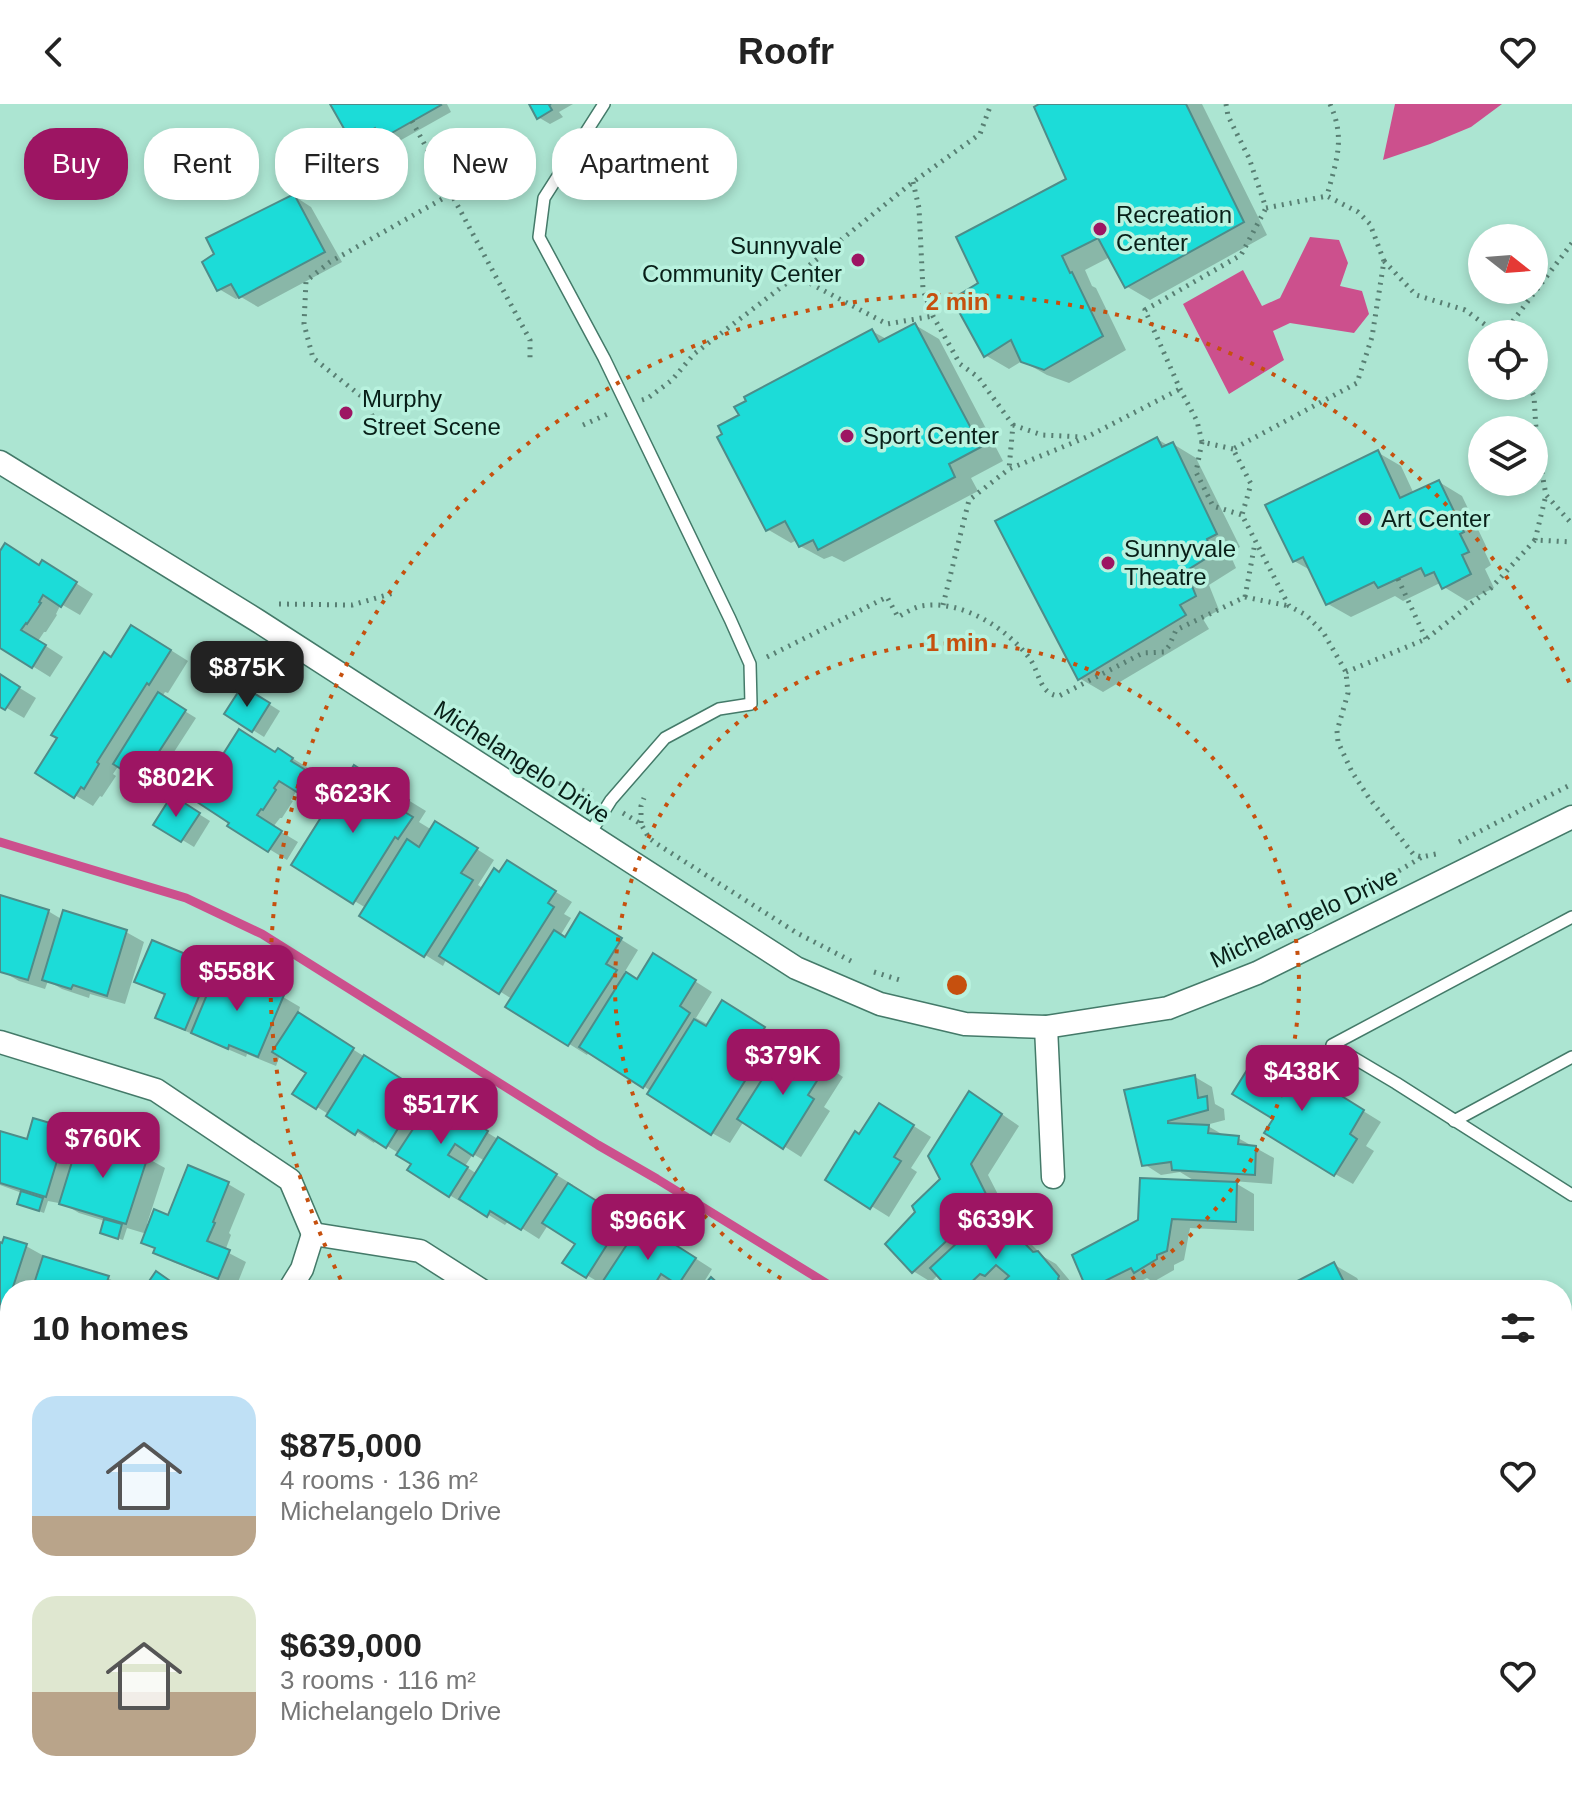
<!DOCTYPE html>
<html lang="en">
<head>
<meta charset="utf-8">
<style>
	body { margin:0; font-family:Helvetica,sans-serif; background:#f6f6f6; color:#222; height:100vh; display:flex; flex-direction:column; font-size:30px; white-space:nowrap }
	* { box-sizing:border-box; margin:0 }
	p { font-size:26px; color:#767676 }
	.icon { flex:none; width:44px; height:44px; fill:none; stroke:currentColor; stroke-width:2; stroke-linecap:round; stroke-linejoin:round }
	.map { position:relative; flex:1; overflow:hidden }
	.details { position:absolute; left:0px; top:1176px; width:1572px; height:514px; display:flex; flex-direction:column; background:#fff; border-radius:32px 32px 0 0; box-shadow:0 4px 12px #0003 }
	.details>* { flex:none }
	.hud { position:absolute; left:24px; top:24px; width:800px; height:72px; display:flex; gap:16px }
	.needle { width:52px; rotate:107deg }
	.buttons { position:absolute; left:1468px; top:120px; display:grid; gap:16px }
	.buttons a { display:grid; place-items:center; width:80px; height:80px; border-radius:50%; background:#fff; box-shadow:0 4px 12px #0003; font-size:40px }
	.price { position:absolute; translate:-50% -68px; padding:0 18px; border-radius:16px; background:#9d1563; color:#fff; font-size:26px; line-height:52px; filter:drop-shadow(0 2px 4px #0008) }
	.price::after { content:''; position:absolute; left:50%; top:48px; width:24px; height:18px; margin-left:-12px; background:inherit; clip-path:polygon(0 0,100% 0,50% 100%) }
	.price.active { background:#222; color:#fff }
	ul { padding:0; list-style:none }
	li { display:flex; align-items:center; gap:24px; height:200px; padding:0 32px }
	li span { display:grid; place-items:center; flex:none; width:224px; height:160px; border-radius:24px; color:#555 }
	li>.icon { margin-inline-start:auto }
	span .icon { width:96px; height:96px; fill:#fffc; stroke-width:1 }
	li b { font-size:34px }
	h2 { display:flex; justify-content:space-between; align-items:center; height:96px; padding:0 32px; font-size:34px }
	.tag { padding:0 28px; border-radius:32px; background:#fff; box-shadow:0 4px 12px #0003; font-size:28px; line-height:72px }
	.tag.active { background:#9d1563; color:#fff }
	header { display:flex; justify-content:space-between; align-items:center; height:104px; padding:0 32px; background:#fff; font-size:36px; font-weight:700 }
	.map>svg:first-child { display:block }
	.water { fill:#cc508d }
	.shadow { fill:#0003; fill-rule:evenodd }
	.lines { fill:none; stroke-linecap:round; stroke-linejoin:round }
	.stream { stroke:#cc508d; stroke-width:9 }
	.building { fill:#1cdcd8; stroke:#4e8c89; stroke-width:2 }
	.lane-casing { stroke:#447a69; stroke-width:14 }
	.street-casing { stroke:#447a69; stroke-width:25 }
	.primary-casing { stroke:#fff; stroke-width:37 }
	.path { stroke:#587f73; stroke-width:5; stroke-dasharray:2 6; stroke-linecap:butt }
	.lane { stroke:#fff; stroke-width:11 }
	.street { stroke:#fff; stroke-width:22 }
	.primary { stroke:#7ac7b5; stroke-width:34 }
	.ring { fill:none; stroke:#c6500e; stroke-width:4; stroke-dasharray:4 8 }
	.poi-dot { fill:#9d1563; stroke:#b9f2df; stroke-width:3 }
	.labels { text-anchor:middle; stroke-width:7; stroke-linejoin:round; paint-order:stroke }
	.poi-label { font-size:24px; fill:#081f18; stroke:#b9f2df; text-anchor:start }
	.street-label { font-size:24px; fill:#081f18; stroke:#b9f2df }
	.centre { fill:#c6500e; stroke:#b9f2df; stroke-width:4 }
	.ring-label { font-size:24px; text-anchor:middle; font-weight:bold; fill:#c6500e; stroke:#b9f2df; stroke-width:7; stroke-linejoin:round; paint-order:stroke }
</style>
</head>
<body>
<header><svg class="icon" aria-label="back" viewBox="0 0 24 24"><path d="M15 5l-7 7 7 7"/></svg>Roofr<svg class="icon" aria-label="heart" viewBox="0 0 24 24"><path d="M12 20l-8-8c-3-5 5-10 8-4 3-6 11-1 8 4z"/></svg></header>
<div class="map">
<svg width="1572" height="1689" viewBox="0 0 1572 1689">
	<rect width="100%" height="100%" fill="#ace5d2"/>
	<g class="water">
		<path d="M1395 0H1502L1471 23 1430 40 1383 56Z"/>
		<path d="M1310 133 1339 136 1348 159 1340 182 1362 187 1369 210 1354 229 1290 219 1273 227 1284 256 1229 290 1183 200 1243 166 1262 202 1280 194Z"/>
	</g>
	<g class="shadow">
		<path d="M333 0H447L451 8 394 40 382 33 364 42 352 35Z"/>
		<path d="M531 0H573L559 8 563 13 550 20 538 13Z"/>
		<path d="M1044 0H1202L1267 131 1150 196 1126 182 1110 153 1085 166 1092 182 1096 184 1126 246 1069 279 1047 271 1022 257 1009 265 985 251 980 180 1069 76Z"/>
		<path d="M294 92 311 103 342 158 258 203 241 193 236 195 219 185Z"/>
		<path d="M915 221 939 235 1003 357 971 374 978 387 844 458 832 452 824 455 800 442 797 436 791 439 767 425 872 227 888 236Z"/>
		<path d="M1157 335 1169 342 1173 340 1196 354 1240 443 1229 448 1236 464 1209 481 1219 506 1203 515 1209 525 1103 588 1079 574Z"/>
		<path d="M1377 348 1401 362 1414 390 1439 378 1462 392 1486 442 1483 444 1491 461 1485 465 1494 484 1467 497 1444 483 1440 479 1403 497 1395 492 1351 513 1328 500 1312 467 1294 457Z"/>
		<path d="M0 451 60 469 93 490 80 511 61 500 56 510 57 511 46 528H44L38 537 63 553 50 573 0 542Z"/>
		<path d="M150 533 188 557 168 589 165 588 162 593 196 614 152 682 119 661 113 670 116 672 102 693 100 692 93 702 38 669 112 555Z"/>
		<path d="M0 572 36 594 24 614 0 600Z"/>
		<path d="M243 584 280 607 264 633 227 610Z"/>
		<path d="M279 646 310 665 308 669 334 685 323 702 297 686 291 696 293 697 282 714H280L273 723 298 738 287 756 230 721Z"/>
		<path d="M372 674 426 707 419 718 432 726 453 730 494 756 478 781 484 785 500 770 525 769 572 798 564 810 571 814 560 832 566 835 598 821 638 846 624 869 638 877 671 862 712 888 696 914 709 921 740 909 782 935 765 961 776 968 810 951 843 973 824 1003 830 1007 801 1053 744 1017 730 1039 712 1029 651 987 589 947 587 951 508 902 512 895 447 854 443 862 361 811 366 804 294 760Z"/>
		<path d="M173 694 210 717 194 743 156 720Z"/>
		<path d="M0 793 48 807 63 816 126 828 144 838 125 900 90 890 89 894 62 885 48 877 45 885 19 877 0 866Z"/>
		<path d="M211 863 283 893 300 903 298 910 382 964 573 1081 572 1083 614 1111 640 1126 659 1131 712 1165 699 1186H691L679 1179 675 1186H621L608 1178 605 1182 565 1158 577 1139 548 1121 539 1135 509 1116 505 1121 469 1099 468 1102 451 1092 410 1066 413 1060 400 1050 376 1035 374 1039 295 989 308 968 280 951 276 962 247 950 246 953 176 923 158 913 166 892 137 877ZM473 1050 485 1057 477 1070 465 1062Z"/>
		<path d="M1258 952 1292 973 1313 976 1381 1018 1366 1042 1374 1047 1353 1080 1335 1070 1275 1014Z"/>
		<path d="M1195 973 1212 983 1215 1000 1224 1005 1225 1016 1206 1021 1227 1033 1238 1034 1274 1054 1272 1080 1232 1077 1254 1090V1127L1190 1124 1184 1156 1174 1161V1166L1153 1178 1147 1174 1124 1186H1092L1089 1185 1139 1117 1198 1079 1180 1068 1161 1071 1144 1060 1127 987Z"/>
		<path d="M987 1000 1019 1022 988 1071 1007 1108 992 1117 1004 1125 1006 1123 1024 1133 1044 1153 1056 1160 1076 1184 1074 1186H997L995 1182 991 1186H953L938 1171 931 1178 913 1167 917 1108 942 1075Z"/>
		<path d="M898 1012 931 1033 911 1064 917 1068 889 1113 828 1075Z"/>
		<path d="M66 1026 80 1033 147 1054 165 1064 147 1120 150 1121 169 1114 228 1080 245 1090 229 1129 231 1131 225 1147 246 1158 236 1183 173 1158 156 1148 157 1145 144 1138 147 1130 127 1124 123 1136 107 1131 105 1117 79 1109 64 1100 48 1097 44 1109 24 1102 19 1099 22 1089 0 1081V1029L28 1038Z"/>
		<path d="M0 1140 26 1142 44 1152 43 1154 108 1174 126 1184 125 1186H10V1214L0 1211Z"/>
		<path d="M1333 1160 1357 1174 1364 1186H1284Z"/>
		<path d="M1572 1213V1275L1562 1281V1219Z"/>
		<path d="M0 1350 10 1353V1419L7 1428 0 1426Z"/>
		<path d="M0 1652 10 1658V1680H87L70 1689H0Z"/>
		<path d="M505 1680H680L684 1689H503Z"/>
		<path d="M752 1680H850L833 1689H756Z"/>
	</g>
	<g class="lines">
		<g class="stream">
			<path d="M0 738 186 794 262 830 598 1041 657 1075 837 1186"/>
			<path d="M1562 1587 1572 1593"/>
		</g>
	</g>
	<g class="building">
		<path d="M330 0H440L441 1 381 35 375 24 351 37Z"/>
		<path d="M529 0H551L549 1 552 6 537 15Z"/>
		<path d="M1039 0H1186L1244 118 1125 184 1098 134 1062 152 1070 169 1072 168 1103 232 1044 266 1021 258 1011 236 984 253 952 195 978 179 956 133 1066 75 1034 3Z"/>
		<path d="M294 90 325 148 239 194 231 180 217 187 202 158 214 150 206 134Z"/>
		<path d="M915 219 981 343 949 360 955 373 818 446 813 436 799 443 785 417 766 427 717 333 722 330 718 322 739 311 734 303 746 297 744 293 872 225 879 238Z"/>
		<path d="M1157 333 1162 343 1173 338 1217 430 1207 435 1213 450 1186 467 1196 492 1180 501 1186 511 1078 576 995 417Z"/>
		<path d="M1378 346 1400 394 1439 376 1464 428 1460 430 1469 448 1462 451 1471 470 1442 485 1434 468 1425 472 1421 464 1378 484 1374 478 1326 501 1303 453 1293 458 1265 401Z"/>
		<path d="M5 439 39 461 42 456 77 478 61 503 43 491 39 498 41 499 27 520 26 519 21 526 46 541 32 564 0 544V447Z"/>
		<path d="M131 521 171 546 149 581 147 579 97 658 99 660 84 685 81 683 74 694 35 669 57 634 51 631 104 548 111 553Z"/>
		<path d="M0 570 20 583 5 606 0 603Z"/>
		<path d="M242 582 270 599 252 628 224 610Z"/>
		<path d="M158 588 186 606 140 677 113 660Z"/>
		<path d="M239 625 275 648 278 644 293 654 291 657 317 673 305 693 279 677 274 684 276 686 263 706 261 705 257 711 282 727 268 748 227 722 229 719 194 696Z"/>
		<path d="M354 661 409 696 403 707 413 713 398 735 395 733 353 800 291 761Z"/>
		<path d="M172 691 200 709 181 738 153 721Z"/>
		<path d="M435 717 478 744 461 769 473 776 424 853 359 812 407 735 419 743Z"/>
		<path d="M507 756 556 787 548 799 554 803 499 890 439 852 494 764 499 768Z"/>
		<path d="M0 791 49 806 28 876 0 868Z"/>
		<path d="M63 806 127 826 107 892 73 881 71 885 42 876Z"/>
		<path d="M580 808 622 834 606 860 617 866 568 942 505 903 554 826 565 833Z"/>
		<path d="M152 836 212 861 185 926 155 914 165 890 134 878Z"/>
		<path d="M653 849 696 876 680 902 690 909 643 984 579 943 626 868 637 875Z"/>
		<path d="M218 864 284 891 258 953 229 941 228 945 191 929Z"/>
		<path d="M722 896 765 923 748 950 758 956 711 1031 647 990 694 915 706 922Z"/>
		<path d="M298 908 354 944 316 1005 292 990 306 969 272 948Z"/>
		<path d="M792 939 827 961 808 991 814 995 783 1045 737 1015 768 966 773 969Z"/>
		<path d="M1257 950 1285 967 1280 975 1286 979 1295 963 1364 1006 1350 1030 1357 1035 1334 1072 1264 1029 1273 1015 1232 990Z"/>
		<path d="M364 951 421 987 386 1044 358 1026 355 1031 326 1012Z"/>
		<path d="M1195 971 1198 994 1207 992 1208 1006 1168 1017V1019L1209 1021 1208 1029 1239 1032 1238 1040 1256 1042 1255 1071 1172 1066 1171 1058 1142 1062 1124 986Z"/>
		<path d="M969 987 1002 1010 971 1060 990 1098 966 1112 968 1117 912 1169 885 1140 915 1108 912 1102 940 1075 928 1052Z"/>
		<path d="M434 993 488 1027 473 1052 455 1040 448 1051 468 1063 449 1093 407 1066 411 1060 396 1051Z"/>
		<path d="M879 999 914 1021 894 1053 901 1057 870 1105 825 1076 855 1027 859 1030Z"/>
		<path d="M33 1014 67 1024 46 1093 0 1079V1027L27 1035Z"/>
		<path d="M80 1032 148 1052 126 1120 59 1100Z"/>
		<path d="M498 1033 557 1070 521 1126 490 1107 487 1113 459 1095Z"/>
		<path d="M188 1061 229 1078 213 1118 215 1119 207 1137 230 1146 218 1175 153 1149 155 1144 141 1139 154 1105 168 1111Z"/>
		<path d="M1140 1074 1237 1078 1236 1118 1172 1115 1167 1147 1157 1151V1155L1134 1169 1131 1164 1087 1186 1072 1151 1138 1116Z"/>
		<path d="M568 1079 624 1114 586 1174 562 1159 575 1140 542 1119Z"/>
		<path d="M21 1087 43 1094 39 1107 17 1100Z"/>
		<path d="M986 1112 999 1126 1006 1120 1033 1148 1038 1147 1059 1172 1058 1175 1067 1186H994L1009 1172 996 1161 985 1172 980 1170 963 1186H950L930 1164Z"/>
		<path d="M104 1115 122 1120 118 1135 100 1129Z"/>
		<path d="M641 1119 696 1154 678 1181 661 1170 651 1186H618L603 1177Z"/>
		<path d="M4 1133 27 1140 12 1186H10V1194L5 1209 0 1208V1138L2 1139Z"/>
		<path d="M43 1152 109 1172 104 1186H32Z"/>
		<path d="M1334 1158 1348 1186H1280Z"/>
		<path d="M156 1167 183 1186H143Z"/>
		<path d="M711 1173 725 1186H700Z"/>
		<path d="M1572 1211V1257L1562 1262V1216Z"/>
		<path d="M0 1348 10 1351 0 1385Z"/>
		<path d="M10 1385V1417L1 1414Z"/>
		<path d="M10 1632V1657L0 1637Z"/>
		<path d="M0 1663 14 1689H0Z"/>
		<path d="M22 1680H64L47 1689H26Z"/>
		<path d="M503 1680H664L668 1689H501L498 1682Z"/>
		<path d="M750 1680H801L784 1689H754Z"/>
	</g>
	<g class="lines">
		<g class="lane-casing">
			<g id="lane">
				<path d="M589 731 611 696 665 634 719 605 751 600 750 560 730 515 604 254 539 133 544 94 604 0"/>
				<path d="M1572 813 1332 941 1396 979 1572 1091"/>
				<path d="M1454 1017 1572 953"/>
				<path d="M1562 1603 1572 1610"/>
				<path d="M933 1680 938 1689"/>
			</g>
		</g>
		<g class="street-casing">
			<g id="street">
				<path d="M0 358 258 517 796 864 880 900 965 920 1046 923 1168 904 1257 869 1572 713"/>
				<path d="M1046 923 1053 1073"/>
				<path d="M0 938 156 986 290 1076 313 1130"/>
				<path d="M313 1130 420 1147 481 1186"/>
				<path d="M289 1186 302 1165 313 1130"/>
				<path d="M0 1282 10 1285"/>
				<path d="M0 1546 10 1540"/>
			</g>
		</g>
		<g class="primary-casing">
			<g id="primary">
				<path d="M1562 1456 1572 1451"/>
				<path d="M1562 1531 1572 1526"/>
				<path d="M1102 1689 1120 1680"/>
				<path d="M1182 1689 1198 1680"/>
				<path d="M1255 1689 1273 1680"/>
			</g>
		</g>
		<g class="path">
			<path d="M1226 0 1228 12 1249 54 1266 104 1327 92"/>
			<path d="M1330 0C1346 35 1336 57 1327 92L1358 108 1370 120 1384 157 1372 233 1357 279 1233 345 1251 380 1242 411 1289 502 1306 511 1323 528 1346 568 1348 589 1337 627 1338 638 1352 668 1369 694 1414 751 1422 753 1436 750"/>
			<path d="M412 17 530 236V255"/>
			<path d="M913 78 919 104 923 186 933 212 960 260 978 273 1013 321 1009 365"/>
			<path d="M1384 157 1416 191 1465 206 1498 230"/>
			<path d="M796 172 887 220 933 212"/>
			<path d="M1503 230 1572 139"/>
			<path d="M1529 282 1534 292 1537 342 1546 391 1572 420"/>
			<path d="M642 296 648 294 672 276 694 250 796 172 913 78 980 30 991 0"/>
			<path d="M583 321 610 309"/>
			<path d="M1013 321 1042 331 1083 333"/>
			<path d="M378 327 366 296 313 254 304 220 306 177 330 158 451 90"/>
			<path d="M1202 338 1196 368 1213 402 1242 411"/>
			<path d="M1233 345 1202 338 1197 317 1180 285 1145 206 1241 151 1266 104"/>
			<path d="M1535 436 1546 391"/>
			<path d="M1398 475 1426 535"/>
			<path d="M1245 493 1255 439"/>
			<path d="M279 500 352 501 397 488"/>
			<path d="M943 501 969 396 1009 365 1087 333 1180 285"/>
			<path d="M767 553 887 493 898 513C905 509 913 504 921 502 961 495 1007 524 1030 555 1040 569 1039 590 1059 592L1143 549 1164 548 1169 542 1176 526 1245 493 1289 502"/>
			<path d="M1346 568 1426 535 1491 484 1535 436 1572 438"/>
			<path d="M559 679C571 684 582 684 594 692"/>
			<path d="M623 709 641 720 649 734 657 740 797 829 851 857"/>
			<path d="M641 719V702L644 694"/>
			<path d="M1459 738 1572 680"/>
			<path d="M1385 775 1422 753"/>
			<path d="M874 868 903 877"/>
			<path d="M1353 1681 1357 1689"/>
		</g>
		<use href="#lane" class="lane"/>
		<use href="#street" class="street"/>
		<use href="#primary" class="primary"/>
	</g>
	<g class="ring">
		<path d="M802 1186A342 342 0 1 1 1112 1186"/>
		<path d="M346 1186A683 683 0 1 1 1571 582"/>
	</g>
	<g class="poi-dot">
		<circle cx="1100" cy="125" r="8"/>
		<circle cx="858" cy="156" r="8"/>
		<circle cx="346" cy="309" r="8"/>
		<circle cx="847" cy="332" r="8"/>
		<circle cx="1365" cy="415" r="8"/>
		<circle cx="1108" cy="459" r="8"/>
	</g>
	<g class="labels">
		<g class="poi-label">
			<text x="1116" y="119">Recreation<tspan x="1116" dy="28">Center</tspan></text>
			<text x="842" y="150" text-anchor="end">Sunnyvale<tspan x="842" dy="28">Community Center</tspan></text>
			<text x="362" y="303">Murphy<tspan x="362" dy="28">Street Scene</tspan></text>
			<text x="863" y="340">Sport Center</text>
			<text x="1381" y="423">Art Center</text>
			<text x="1124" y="453">Sunnyvale<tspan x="1124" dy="28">Theatre</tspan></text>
		</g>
		<g class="street-label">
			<text transform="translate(522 658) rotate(33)" y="8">Michelangelo Drive</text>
			<text transform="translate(1304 814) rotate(-25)" y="8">Michelangelo Drive</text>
		</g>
	</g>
	<circle cx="957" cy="881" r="12" class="centre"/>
	<g class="ring-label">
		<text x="957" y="206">2 min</text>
		<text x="957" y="547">1 min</text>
	</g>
</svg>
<div class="buttons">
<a><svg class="needle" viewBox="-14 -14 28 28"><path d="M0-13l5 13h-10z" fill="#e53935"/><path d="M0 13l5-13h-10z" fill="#767676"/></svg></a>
<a><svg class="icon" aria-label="locate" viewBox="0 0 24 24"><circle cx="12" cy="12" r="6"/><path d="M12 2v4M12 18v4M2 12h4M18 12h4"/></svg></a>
<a><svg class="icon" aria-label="layers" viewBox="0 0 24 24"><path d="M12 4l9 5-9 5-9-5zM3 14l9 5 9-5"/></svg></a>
</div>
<b class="price active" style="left:247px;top:605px">$875K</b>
<b class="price" style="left:176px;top:715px">$802K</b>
<b class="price" style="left:353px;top:731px">$623K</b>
<b class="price" style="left:237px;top:909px">$558K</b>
<b class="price" style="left:783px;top:993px">$379K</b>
<b class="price" style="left:1302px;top:1009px">$438K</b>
<b class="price" style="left:441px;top:1042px">$517K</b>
<b class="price" style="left:103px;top:1076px">$760K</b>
<b class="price" style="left:996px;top:1157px">$639K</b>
<b class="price" style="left:648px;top:1158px">$966K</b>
<div class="hud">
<a class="tag active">Buy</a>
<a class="tag">Rent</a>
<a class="tag">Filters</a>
<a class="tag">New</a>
<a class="tag">Apartment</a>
</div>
<section class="details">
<h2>10 homes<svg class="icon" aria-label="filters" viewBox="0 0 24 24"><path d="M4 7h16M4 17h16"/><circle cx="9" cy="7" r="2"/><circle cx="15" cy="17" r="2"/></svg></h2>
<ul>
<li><span style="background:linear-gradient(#bfe0f5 75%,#b9a48a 0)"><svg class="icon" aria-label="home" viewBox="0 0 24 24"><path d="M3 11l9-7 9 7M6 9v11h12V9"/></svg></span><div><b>$875,000</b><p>4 rooms · 136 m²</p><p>Michelangelo Drive</p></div><svg class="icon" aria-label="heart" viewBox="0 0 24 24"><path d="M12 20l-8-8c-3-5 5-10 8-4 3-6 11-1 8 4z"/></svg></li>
<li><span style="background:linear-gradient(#dfe7d0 60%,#b9a48a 0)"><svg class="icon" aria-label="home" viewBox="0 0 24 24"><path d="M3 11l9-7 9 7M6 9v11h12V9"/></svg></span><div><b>$639,000</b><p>3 rooms · 116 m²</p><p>Michelangelo Drive</p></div><svg class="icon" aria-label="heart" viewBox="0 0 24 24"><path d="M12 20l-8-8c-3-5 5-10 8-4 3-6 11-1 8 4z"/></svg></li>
</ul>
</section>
</div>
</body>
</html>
